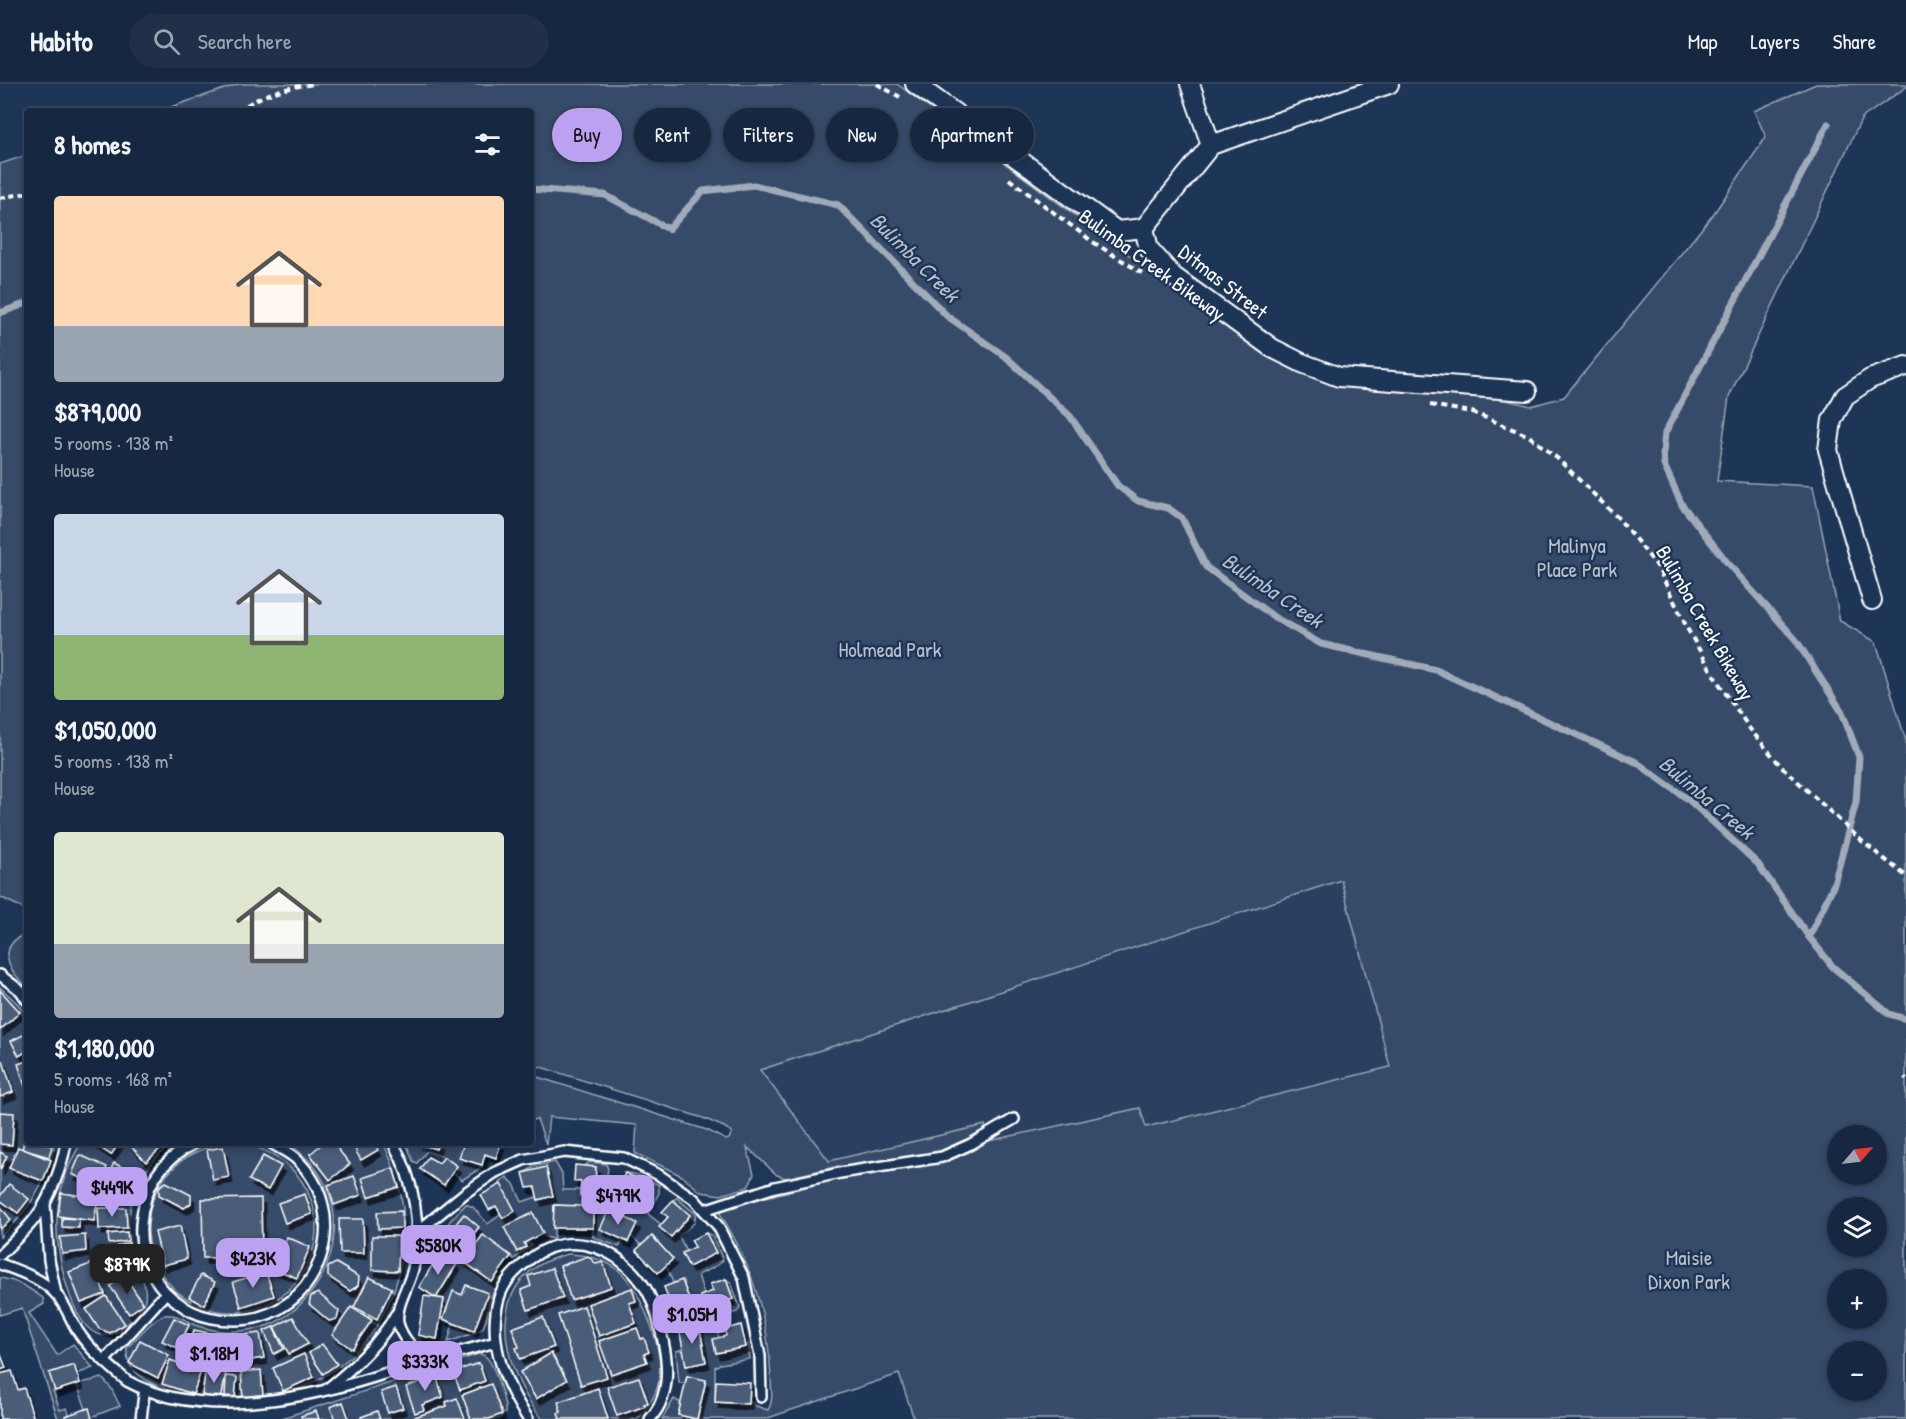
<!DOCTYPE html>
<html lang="en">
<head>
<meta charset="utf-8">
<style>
	body { margin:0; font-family:"Patrick Hand",sans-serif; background:#1f3048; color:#f1f3f6; height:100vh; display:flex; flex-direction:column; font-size:22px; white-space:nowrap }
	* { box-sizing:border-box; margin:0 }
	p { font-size:20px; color:#9ea6b1 }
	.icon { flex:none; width:33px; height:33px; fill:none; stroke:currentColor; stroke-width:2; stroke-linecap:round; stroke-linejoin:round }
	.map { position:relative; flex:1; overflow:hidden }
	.sheet { position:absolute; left:24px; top:24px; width:510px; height:1038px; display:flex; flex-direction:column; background:#162841; border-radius:6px; box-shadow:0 3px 9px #0003,0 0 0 2px #35445a }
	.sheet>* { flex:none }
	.guide { position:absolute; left:552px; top:24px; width:570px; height:54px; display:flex; gap:12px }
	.needle { width:39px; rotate:62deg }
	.controls { position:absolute; left:1827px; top:1041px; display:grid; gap:12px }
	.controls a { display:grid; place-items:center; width:60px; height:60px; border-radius:50%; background:#162841; box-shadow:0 3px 9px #0003,0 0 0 2px #35445a; font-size:30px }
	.price { position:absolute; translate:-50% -51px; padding:0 14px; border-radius:12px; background:#bca0f2; color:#111; font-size:20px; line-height:39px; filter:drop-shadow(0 2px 3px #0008) }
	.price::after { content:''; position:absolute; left:50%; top:36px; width:18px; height:14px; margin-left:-9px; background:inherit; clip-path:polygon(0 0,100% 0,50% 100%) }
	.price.selected { background:#222; color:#fff }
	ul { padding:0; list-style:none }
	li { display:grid; align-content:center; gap:12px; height:318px; padding:0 30px }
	li span { display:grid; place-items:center; height:186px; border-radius:6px; color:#555 }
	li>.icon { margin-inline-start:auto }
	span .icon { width:108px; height:108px; fill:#fffc; stroke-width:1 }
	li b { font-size:26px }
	h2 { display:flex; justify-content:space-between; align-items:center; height:72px; padding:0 30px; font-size:26px }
	.chip { padding:0 21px; border-radius:27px; background:#162841; box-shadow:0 3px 9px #0003,0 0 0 2px #35445a; font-size:21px; line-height:54px }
	.chip.selected { background:#bca0f2; color:#111 }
	header { display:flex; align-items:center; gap:36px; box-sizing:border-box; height:84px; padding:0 30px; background:#162841; border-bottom:2px solid #35445a }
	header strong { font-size:28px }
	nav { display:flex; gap:33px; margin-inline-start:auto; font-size:21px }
	.search { width:420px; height:54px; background:#1f3048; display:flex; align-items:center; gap:15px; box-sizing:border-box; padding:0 21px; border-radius:33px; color:#9ea6b1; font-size:22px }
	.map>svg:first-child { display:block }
	.built { fill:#2a4161 }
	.green { fill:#364b69; stroke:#9aa5b4; stroke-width:1.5; fill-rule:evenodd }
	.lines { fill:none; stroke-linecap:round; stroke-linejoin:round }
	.stream { stroke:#a0aab8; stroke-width:7 }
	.building { fill:#4a5d79; stroke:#fff; stroke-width:1.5; filter:url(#shadow) }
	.service-casing { stroke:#fff; stroke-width:14 }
	.minor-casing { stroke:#fff; stroke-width:22 }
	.path { stroke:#fff; stroke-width:4; stroke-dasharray:6 4.5; stroke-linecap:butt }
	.service { stroke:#1d3557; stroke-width:9 }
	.minor { stroke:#1d3557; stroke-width:18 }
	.labels { text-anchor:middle; stroke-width:5; stroke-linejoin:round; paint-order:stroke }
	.street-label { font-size:21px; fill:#fff; stroke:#1d3557 }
	.park-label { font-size:21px; fill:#b9c0ca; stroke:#1d3557 }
	.water-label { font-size:22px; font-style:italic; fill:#b8c0ca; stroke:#1d3557 }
</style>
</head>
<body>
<header>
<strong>Habito</strong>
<div class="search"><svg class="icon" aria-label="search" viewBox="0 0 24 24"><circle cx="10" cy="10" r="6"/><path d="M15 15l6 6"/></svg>Search here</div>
<nav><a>Map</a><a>Layers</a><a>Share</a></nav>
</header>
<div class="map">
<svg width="1906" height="1335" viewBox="0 0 1906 1335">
	<defs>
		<filter id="shadow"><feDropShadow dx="3.5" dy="6" stdDeviation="0" flood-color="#0009"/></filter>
	</defs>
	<rect width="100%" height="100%" fill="#1d3557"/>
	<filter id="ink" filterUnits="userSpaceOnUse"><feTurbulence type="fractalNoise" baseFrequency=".0167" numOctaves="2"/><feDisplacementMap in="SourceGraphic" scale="12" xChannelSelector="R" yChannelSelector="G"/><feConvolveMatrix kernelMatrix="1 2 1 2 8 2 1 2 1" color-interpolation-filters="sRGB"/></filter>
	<g filter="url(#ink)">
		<path class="built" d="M1341 796 1391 983 1146 1044 1139 1024 987 1057 985 1041 829 1077 759 986Z"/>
		<g class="green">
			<path d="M239 0H897L1269 274 1336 301 1506 316 1531 322 1564 313 1712 132 1766 53 1754 27 1816 0H1906V3L1862 34 1729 313 1717 397 1813 402 1840 537 1876 558 1906 657V1335H914L899 1290 765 1335H697L706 1297 687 1292 685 1299H679L676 1267 683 1265 687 1282 706 1278 699 1241 689 1242 687 1237 696 1233 683 1197 673 1199 666 1181 673 1175 652 1152 641 1161 631 1152 624 1156 619 1163 593 1153V1118H583L582 1122 554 1121V1155L545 1153 533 1129 505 1143 517 1168 526 1163 525 1158 532 1161 514 1175 483 1151 463 1177 491 1198 496 1193 499 1196 489 1218 486 1236 483 1244 477 1248 448 1258 453 1239 474 1247 488 1210 466 1201 462 1211 454 1208 447 1225 443 1224 444 1215 436 1214 456 1180 453 1178 479 1143 464 1130 444 1154C443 1140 457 1130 466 1120L473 1123 488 1140 500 1130 503 1133 515 1127 500 1099 507 1093 514 1100 522 1118 537 1113 538 1116 553 1112 546 1084 523 1089 536 1082 555 1078 562 1090 563 1106H580V1111L594 1113 596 1083 584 1082 590 1078 606 1080 608 1085 603 1109 621 1116 620 1120 633 1125 645 1098 625 1089C637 1088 648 1096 659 1101V1109L648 1130 662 1141 660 1143 671 1153 690 1131 673 1116 677 1114 696 1130 694 1139 679 1152 686 1167 682 1170 689 1182 716 1169 706 1149 712 1151 723 1176 718 1181 698 1191 704 1210 700 1212 704 1224 733 1215 726 1195 731 1199 740 1223 737 1228 714 1234 719 1254 713 1256 716 1269 746 1263 748 1260 750 1275 720 1280 715 1283V1318L748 1320 749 1317 752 1318 753 1321 768 1326C774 1317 771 1305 771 1294 769 1236 751 1177 719 1128L730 1122 842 1094 839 1082 786 1094 777 1091 747 1063 754 1090 748 1103 721 1111 701 1108 682 1092 635 1069 637 1041 549 1033 546 1060 537 1035 531 1036V991L707 1046 726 1056 729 1055 732 1048 724 1043 703 1034 531 980V27H159ZM1341 796 1390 983 1146 1043 1140 1024 988 1057 985 1041 829 1077 760 986ZM1838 1052H1876V1090H1838ZM1838 1124H1876V1162H1838ZM1838 1196H1876V1234H1838ZM1838 1268H1876V1306H1838Z"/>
			<path d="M27 71V826L0 813V80Z"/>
			<path d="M27 849V902C3 883 0 860 27 849Z"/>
			<path d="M0 903 17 919 27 932V1059H55C48 1096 29 1128 0 1153Z"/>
			<path d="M81 1059H174C141 1081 122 1124 131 1162 135 1182 155 1208 140 1226 133 1235 120 1250 108 1251 73 1257 57 1171 57 1146 56 1115 65 1085 81 1059Z"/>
			<path d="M289 1059H383C431 1152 396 1272 292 1307 280 1312 266 1317 253 1317 245 1318 237 1317 230 1317 198 1315 179 1315 151 1299 137 1291 125 1281 127 1264 136 1255 154 1233 165 1231 177 1229 185 1237 195 1241 214 1248 235 1249 254 1245 275 1242 295 1228 308 1212 339 1176 344 1125 316 1085 309 1075 298 1067 289 1059Z"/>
			<path d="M406 1059H418L436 1065 438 1059H464L460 1074 482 1081V1083L462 1096 453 1088 457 1082 444 1073 427 1067 417 1079 413 1077Z"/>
			<circle cx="232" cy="1144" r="84"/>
			<path d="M568 1170C586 1171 602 1174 617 1185 640 1203 662 1261 660 1290 659 1306 649 1324 637 1335H542C498 1280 481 1190 568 1170Z"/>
			<path d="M0 1194C17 1196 29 1204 43 1214L44 1220 29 1229 57 1271 73 1260 93 1284 77 1290 53 1307 60 1326 67 1324 69 1330 65 1332 66 1335H58L22 1224 0 1231Z"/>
			<path d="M479 1270C484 1271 484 1271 488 1275 494 1282 507 1320 505 1329L499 1335H279Z"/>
			<path d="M102 1294 111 1304 120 1322 91 1333 86 1325 77 1300Z"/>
			<path d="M674 1315 681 1319 678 1331 696 1335H662Z"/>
		</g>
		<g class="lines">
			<g class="stream">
				<path d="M531 105 605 111 669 145 703 107 754 101 838 121 947 232 1006 273 1070 332 1118 402 1138 417 1168 424 1182 434 1206 483 1274 533 1321 560 1436 586 1636 678 1689 716 1758 780 1809 853 1833 883 1889 930 1906 935"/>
				<path d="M0 229 27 219"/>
				<path d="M1809 853 1834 800 1856 718 1859 673 1842 628 1796 556 1730 482 1682 421 1664 381 1663 369 1665 349 1828 40"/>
			</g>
		</g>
		<g class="building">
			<path d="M0 906 20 928 0 946Z"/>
			<path d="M27 949V967L19 972 11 957Z"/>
			<path d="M3 977 13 1008 0 1013V978Z"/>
			<path d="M27 977V1009L18 980Z"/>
			<path d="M0 1028 14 1029 12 1061 0 1060Z"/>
			<path d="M25 1054 27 1055V1059H41L52 1062 49 1073 22 1065Z"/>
			<path d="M93 1059H119L111 1071Z"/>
			<path d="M130 1059H166L146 1078 129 1060Z"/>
			<path d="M323 1059H333L350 1080 330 1096 310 1070Z"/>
			<path d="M358 1059H374L378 1066 361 1076 353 1062Z"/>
			<path d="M418 1059H438L436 1065Z"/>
			<path d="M464 1059H501L496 1074 485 1070 482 1081 459 1074Z"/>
			<path d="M18 1063 51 1076 43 1097 9 1084Z"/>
			<path d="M223 1063 229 1093 213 1096 207 1066Z"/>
			<path d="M0 1068 7 1072 0 1086Z"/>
			<path d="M80 1071 107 1083 98 1102 72 1090Z"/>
			<path d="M263 1072 281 1082 268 1106 249 1096Z"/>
			<path d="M428 1073 439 1079 444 1073 457 1082 444 1101 420 1085Z"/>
			<path d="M114 1079 139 1092 130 1111 105 1098Z"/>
			<path d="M575 1081 596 1083 594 1113 580 1111 581 1098 574 1097Z"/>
			<path d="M546 1083 553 1112 538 1116 535 1103 527 1104 523 1089Z"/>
			<path d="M393 1084 399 1103 368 1113 362 1094Z"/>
			<path d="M625 1089 645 1098 633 1125 620 1120 625 1107 618 1104Z"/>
			<path d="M354 1092 361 1111 334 1121 328 1101Z"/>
			<path d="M166 1098 191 1111V1119L184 1124 159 1111V1103Z"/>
			<path d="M9 1100 29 1115 18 1129 0 1116V1112Z"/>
			<path d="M501 1100 515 1127 503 1134 496 1122 489 1126 481 1111Z"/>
			<path d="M61 1109 98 1114 94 1137 58 1132Z"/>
			<path d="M305 1110 312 1130 285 1139 278 1119Z"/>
			<path d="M261 1114 262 1173 203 1174 202 1115Z"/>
			<path d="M673 1116 690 1131 671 1153 659 1143 668 1133 662 1128Z"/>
			<path d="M582 1118H593V1144H553L554 1121 582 1122Z"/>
			<path d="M0 1122 11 1136 0 1145Z"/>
			<path d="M98 1124H126L127 1144 99 1145Z"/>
			<path d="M609 1126 637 1139 628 1158 600 1145Z"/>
			<path d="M402 1127V1144L378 1145 377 1128Z"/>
			<path d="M533 1129 543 1149 524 1159 526 1163 517 1168 504 1143Z"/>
			<path d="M464 1130 479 1143 460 1167 444 1154Z"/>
			<path d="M62 1134 79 1135V1144L62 1143Z"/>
			<path d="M339 1135H363L364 1169H340Z"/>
			<path d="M180 1142 187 1175 163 1181 155 1148Z"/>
			<path d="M127 1148 128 1157 109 1160 108 1150Z"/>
			<path d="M706 1149 716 1169 689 1183 682 1169 695 1163 691 1156Z"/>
			<path d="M85 1151 86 1167 62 1170 60 1153Z"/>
			<path d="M483 1151 511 1172 492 1198 463 1177Z"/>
			<path d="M372 1152H399L398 1187 372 1186Z"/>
			<path d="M652 1152 673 1175 658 1189 636 1166Z"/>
			<path d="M287 1153 310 1163 297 1194 273 1184Z"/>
			<path d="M129 1159 134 1178 102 1187 97 1168Z"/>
			<path d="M439 1170 457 1180 436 1214 419 1203Z"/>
			<path d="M588 1172 596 1180 603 1178 611 1203 571 1216 560 1182Z"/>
			<path d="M93 1179 105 1210 81 1219 69 1188Z"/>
			<path d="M336 1179 359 1193 358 1202 350 1207 328 1192V1183Z"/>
			<path d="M552 1184 563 1214 528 1226 521 1206 531 1202 528 1192Z"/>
			<path d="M266 1188 274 1212 241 1223 233 1198Z"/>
			<path d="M201 1191 215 1198 204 1221 189 1213Z"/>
			<path d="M125 1192 143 1220 129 1230 110 1202Z"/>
			<path d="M369 1193 392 1204 377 1235 354 1223Z"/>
			<path d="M726 1195 733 1215 704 1225 700 1212 713 1207 710 1200Z"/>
			<path d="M682 1196 696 1234 678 1240 664 1203Z"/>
			<path d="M466 1201 488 1209 474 1247 443 1235 453 1207 462 1211Z"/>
			<path d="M632 1204 636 1217 629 1219 636 1239 599 1252 588 1220Z"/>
			<path d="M318 1209 339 1227 337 1235 329 1237 309 1220 311 1212Z"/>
			<path d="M106 1212 125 1240 110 1249 99 1245 86 1225Z"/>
			<path d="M424 1212 444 1215 437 1255 418 1251Z"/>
			<path d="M584 1222 607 1293 581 1301 558 1231Z"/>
			<path d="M351 1223 372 1236 352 1265 332 1251Z"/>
			<path d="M293 1233 308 1260 289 1270 274 1243Z"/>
			<path d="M543 1233 554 1263 520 1275 516 1264 519 1263 512 1244Z"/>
			<path d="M174 1234 189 1241 178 1264 162 1257Z"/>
			<path d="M699 1240 706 1278 686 1282 679 1244Z"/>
			<path d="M741 1241 746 1263 716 1269 713 1255 726 1252 725 1245Z"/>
			<path d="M273 1243 284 1265 274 1270 264 1247Z"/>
			<path d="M637 1244 641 1255 644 1254 649 1268 644 1270 647 1278 611 1290 599 1257Z"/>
			<path d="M194 1246 227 1253 222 1278 189 1271Z"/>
			<path d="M260 1249 264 1274 231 1279 227 1253Z"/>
			<path d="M140 1256 169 1271 158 1294 129 1279Z"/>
			<path d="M322 1260 337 1280 323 1290 309 1269Z"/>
			<path d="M0 1268 6 1284 0 1286Z"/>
			<path d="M551 1269 567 1296 536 1315 520 1288Z"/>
			<path d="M304 1270 314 1293 283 1307 273 1284Z"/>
			<path d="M170 1276 201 1287 193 1310 162 1300Z"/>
			<path d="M479 1279 485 1297 460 1306 453 1288Z"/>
			<path d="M74 1281 80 1299 55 1307 49 1289Z"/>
			<path d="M206 1284 226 1287 221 1318 212 1316V1313L202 1311Z"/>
			<path d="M261 1286 263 1313 243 1315 241 1288Z"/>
			<path d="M12 1287 18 1306 24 1304 34 1335H0V1290Z"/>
			<path d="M435 1288 443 1313 422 1321 424 1326 415 1329 406 1303 425 1296 424 1291Z"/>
			<path d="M226 1292 237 1293 235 1313 225 1312Z"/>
			<path d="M687 1292 706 1296 697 1335 678 1331Z"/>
			<path d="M639 1293 648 1319 644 1320 645 1322 617 1332 607 1303Z"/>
			<path d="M716 1297 750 1299 749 1320 715 1318Z"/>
			<path d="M491 1300 502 1330 489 1335H471L462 1311Z"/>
			<path d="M396 1303 403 1324 388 1329 381 1308Z"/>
			<path d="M598 1304 608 1335H560L558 1329 561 1328 558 1318Z"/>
			<path d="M457 1314 465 1335H416L415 1333 447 1322 446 1318Z"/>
			<path d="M343 1318 349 1335H335L330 1323Z"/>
			<path d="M89 1324 92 1335H66L65 1332Z"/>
			<path d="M316 1327 319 1335H302L301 1332Z"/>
			<path d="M377 1327 380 1335H362L361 1333Z"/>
		</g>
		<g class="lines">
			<g class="service-casing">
				<g id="service">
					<path d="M0 891 21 907 27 916"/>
					<path d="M195 1059C160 1077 144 1102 141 1141 139 1167 152 1198 172 1214 178 1218 184 1224 191 1227 205 1234 220 1236 235 1236 320 1236 356 1129 295 1074 288 1068 279 1064 271 1059"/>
					<path d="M393 1059C415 1097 422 1143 413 1185 409 1202 395 1222 398 1239 402 1255 415 1266 425 1277"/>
					<path d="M45 1121 49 1176 56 1210"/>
					<path d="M704 1126 775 1103 840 1089 942 1073 971 1060 1014 1035"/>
					<path d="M417 1148 465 1109 494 1089 523 1076 564 1068 624 1074 659 1091 694 1115 718 1142 744 1194 760 1272 761 1313"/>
					<path d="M0 1171C11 1159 26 1147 36 1133 50 1115 62 1082 66 1059"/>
					<path d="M0 1180C19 1187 41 1194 56 1210 66 1221 71 1237 79 1249 91 1267 111 1283 127 1297 197 1335 297 1317 374 1293 414 1280 455 1269 496 1258"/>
					<path d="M105 1276 166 1209"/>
					<path d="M327 1305C354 1283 379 1260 396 1230"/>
					<path d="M141 1335 144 1310"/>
					<path d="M528 1335C505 1300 487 1256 499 1214 504 1197 516 1186 530 1175 572 1143 621 1165 646 1205 655 1220 660 1241 663 1257 669 1284 669 1314 650 1335"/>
				</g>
			</g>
			<g class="minor-casing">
				<g id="minor">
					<path d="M915 0 1117 147 1144 144 1149 165 1173 192 1272 264 1302 279 1339 293 1527 307"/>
					<path d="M1190 0 1211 61"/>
					<path d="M1144 144 1211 61 1389 0"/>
					<path d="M1872 516 1828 366 1832 336 1845 312 1870 295 1906 282"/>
				</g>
			</g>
			<g class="path">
				<path d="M877 0 900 13"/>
				<path d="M238 27C263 9 284 4 314 0"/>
				<path d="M1009 95 1093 158 1142 189"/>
				<path d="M0 114 27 109"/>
				<path d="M1430 321 1472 328 1529 352 1557 374 1619 435 1657 482 1688 546 1716 595 1750 645 1781 682 1863 758 1906 792"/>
				<path d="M1905 993 1906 995"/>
			</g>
			<use href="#service" class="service"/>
			<use href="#minor" class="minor"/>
		</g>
	</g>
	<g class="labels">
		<g class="street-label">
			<text transform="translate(1152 181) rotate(36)" y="7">Bulimba Creek Bikeway</text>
			<text transform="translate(1223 198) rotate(38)" y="7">Ditmas Street</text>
			<text transform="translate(1705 539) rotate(60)" y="7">Bulimba Creek Bikeway</text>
		</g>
		<g class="park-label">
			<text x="1577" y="469">Malinya<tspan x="1577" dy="24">Place Park</tspan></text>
			<text x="890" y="573">Holmead Park</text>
			<text x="1689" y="1181">Maisie<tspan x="1689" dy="24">Dixon Park</tspan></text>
		</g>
		<g class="water-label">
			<text transform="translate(915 173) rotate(45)" y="8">Bulimba Creek</text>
			<text transform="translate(1273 506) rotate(34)" y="8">Bulimba Creek</text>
			<text transform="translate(1707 713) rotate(40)" y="8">Bulimba Creek</text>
		</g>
	</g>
</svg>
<div class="controls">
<a><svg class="needle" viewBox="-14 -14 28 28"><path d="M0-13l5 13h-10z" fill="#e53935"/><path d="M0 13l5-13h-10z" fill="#9ea6b1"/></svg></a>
<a><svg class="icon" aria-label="layers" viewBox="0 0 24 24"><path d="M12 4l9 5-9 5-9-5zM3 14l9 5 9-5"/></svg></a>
<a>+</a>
<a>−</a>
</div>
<b class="price" style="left:112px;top:1134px">$449K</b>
<b class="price" style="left:618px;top:1142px">$479K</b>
<b class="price" style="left:438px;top:1192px">$580K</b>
<b class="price" style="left:253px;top:1205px">$423K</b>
<b class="price selected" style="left:127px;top:1211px">$879K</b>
<b class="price" style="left:692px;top:1261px">$1.05M</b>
<b class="price" style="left:214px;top:1300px">$1.18M</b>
<b class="price" style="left:425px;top:1308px">$333K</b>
<div class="guide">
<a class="chip selected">Buy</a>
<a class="chip">Rent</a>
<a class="chip">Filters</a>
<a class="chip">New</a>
<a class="chip">Apartment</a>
</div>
<section class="sheet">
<h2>8 homes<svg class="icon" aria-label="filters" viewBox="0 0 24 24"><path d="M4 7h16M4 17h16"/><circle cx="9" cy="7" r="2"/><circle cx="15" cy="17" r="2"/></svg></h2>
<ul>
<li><span style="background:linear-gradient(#ffd9b3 70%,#9aa5b1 0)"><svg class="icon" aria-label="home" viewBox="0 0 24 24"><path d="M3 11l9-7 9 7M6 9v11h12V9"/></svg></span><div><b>$879,000</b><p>5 rooms · 138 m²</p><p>House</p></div></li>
<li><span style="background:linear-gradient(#c9d6e8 65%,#8fb573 0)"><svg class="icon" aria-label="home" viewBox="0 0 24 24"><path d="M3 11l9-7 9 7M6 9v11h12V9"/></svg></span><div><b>$1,050,000</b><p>5 rooms · 138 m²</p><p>House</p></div></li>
<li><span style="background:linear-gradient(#dfe7d0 60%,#9aa5b1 0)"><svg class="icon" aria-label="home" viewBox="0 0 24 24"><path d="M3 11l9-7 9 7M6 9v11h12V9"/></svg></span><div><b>$1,180,000</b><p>5 rooms · 168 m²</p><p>House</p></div></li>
</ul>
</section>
</div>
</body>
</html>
